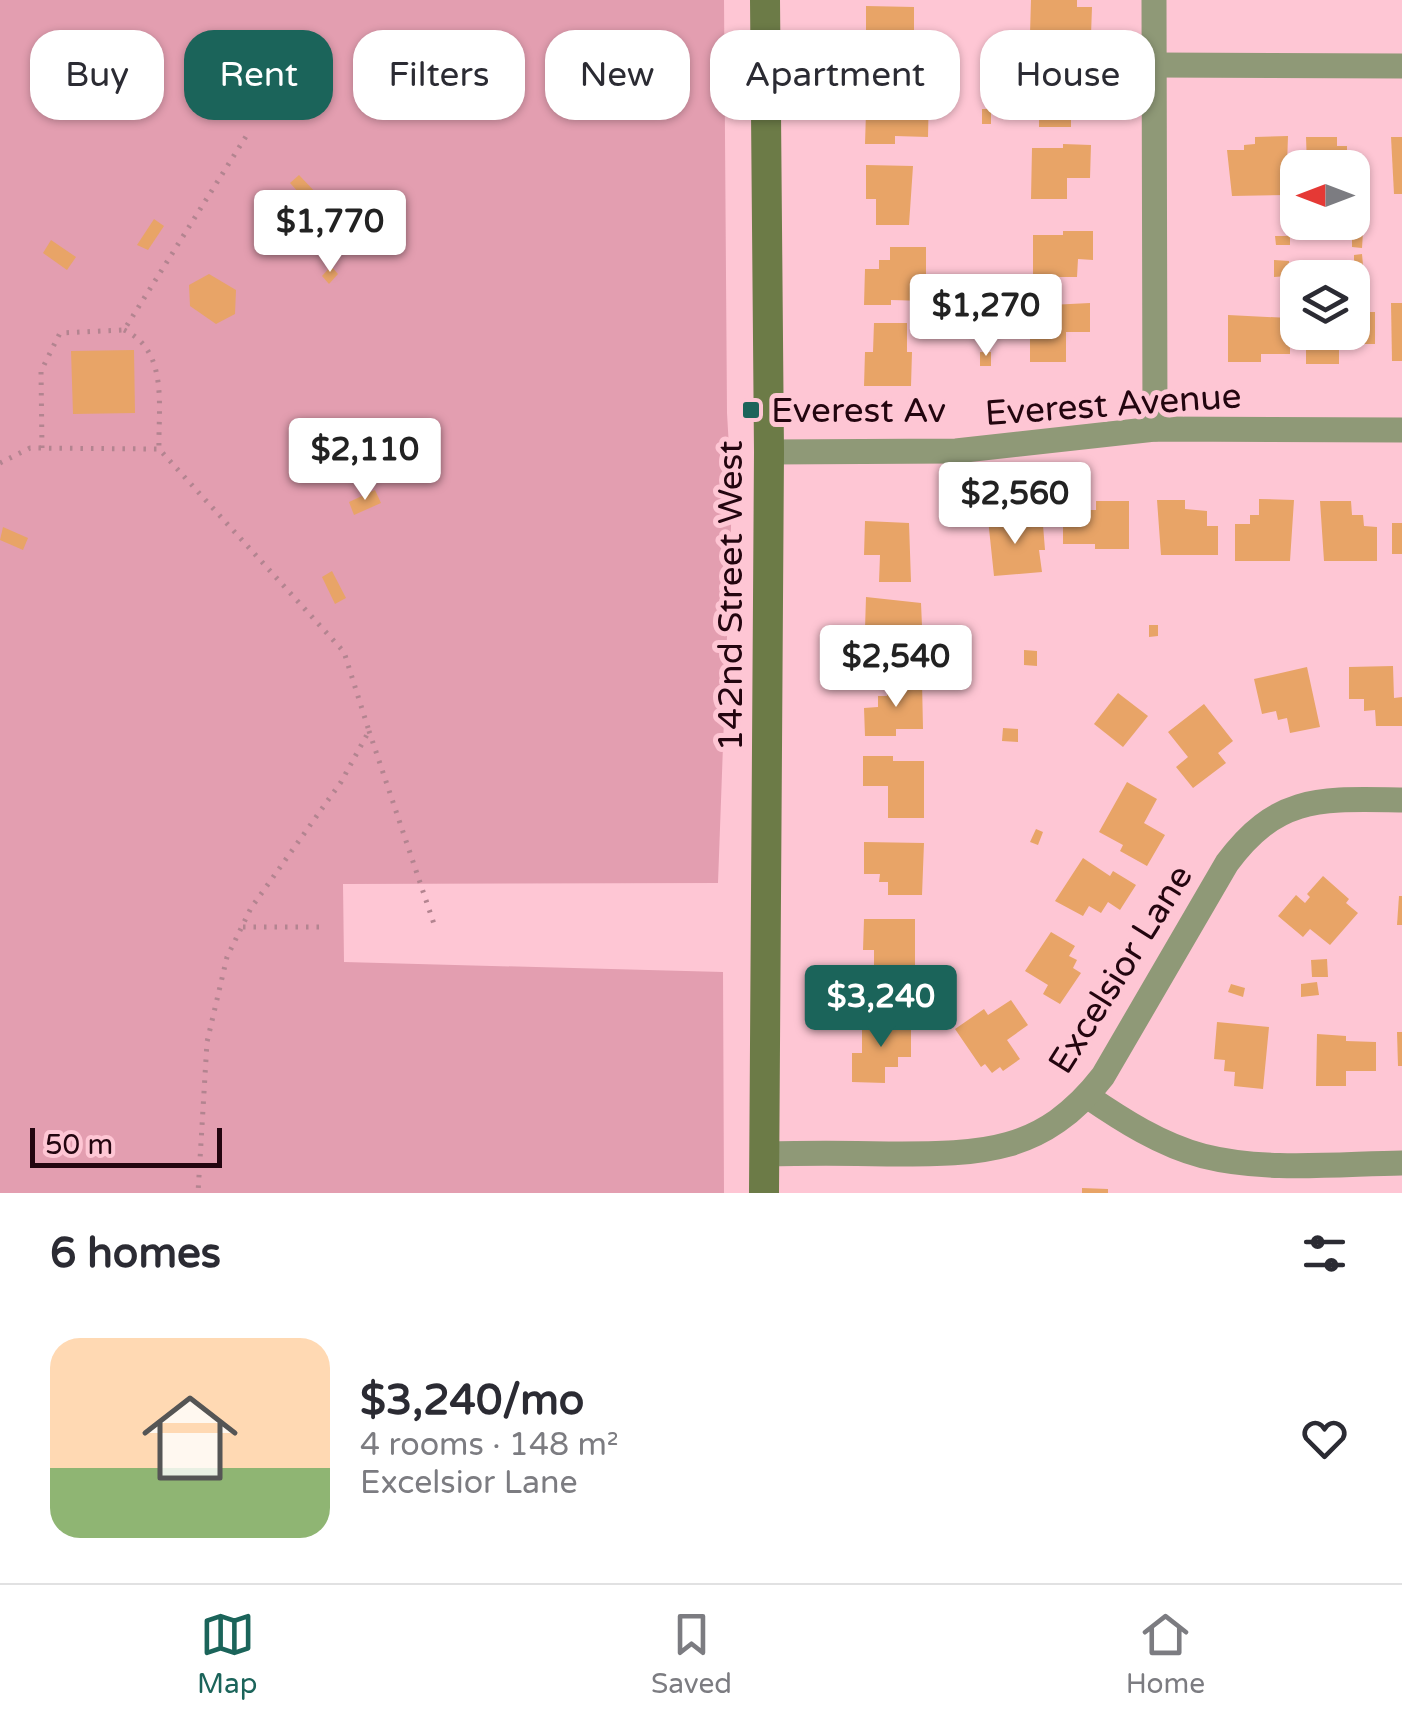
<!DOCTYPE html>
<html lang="en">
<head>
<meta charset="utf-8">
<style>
	body { margin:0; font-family:"Varela Round",sans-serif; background:#f7f7f7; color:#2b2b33; height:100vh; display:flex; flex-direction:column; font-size:38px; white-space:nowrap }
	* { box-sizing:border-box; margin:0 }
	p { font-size:32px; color:#7c7c81 }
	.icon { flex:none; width:55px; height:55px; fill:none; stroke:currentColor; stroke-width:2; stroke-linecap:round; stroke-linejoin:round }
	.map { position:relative; height:1193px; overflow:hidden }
	.details { display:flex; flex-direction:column; background:#fff; flex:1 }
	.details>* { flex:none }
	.top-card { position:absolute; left:30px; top:30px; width:1342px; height:90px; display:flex; gap:20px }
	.needle { width:65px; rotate:270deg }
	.buttons { position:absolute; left:1280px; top:150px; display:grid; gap:20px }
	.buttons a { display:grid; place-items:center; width:90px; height:90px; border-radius:20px; background:#fff; box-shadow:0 2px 8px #0004; font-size:50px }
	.scale { position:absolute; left:30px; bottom:25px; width:192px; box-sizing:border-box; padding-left:10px; border:5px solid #23050f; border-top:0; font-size:28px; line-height:35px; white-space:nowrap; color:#23050f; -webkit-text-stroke:8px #fec6d4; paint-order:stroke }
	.price { position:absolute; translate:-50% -85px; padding:0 22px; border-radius:10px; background:#fff; color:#222; font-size:32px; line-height:65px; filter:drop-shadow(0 2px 5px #0008) }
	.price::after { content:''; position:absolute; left:50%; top:60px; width:30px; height:22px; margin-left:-15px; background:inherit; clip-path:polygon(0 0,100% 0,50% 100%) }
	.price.on { background:#1b645a; color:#fff }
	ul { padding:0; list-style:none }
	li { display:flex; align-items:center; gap:30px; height:250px; padding:0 50px }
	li+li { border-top:2px solid #e1e1e2 }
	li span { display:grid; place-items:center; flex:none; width:280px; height:200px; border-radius:30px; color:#555 }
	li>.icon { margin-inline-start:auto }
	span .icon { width:120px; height:120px; fill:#fffc; stroke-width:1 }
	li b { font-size:42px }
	h2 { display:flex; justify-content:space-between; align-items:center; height:120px; padding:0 50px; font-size:42px }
	.chip { padding:0 35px; border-radius:30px; background:#fff; box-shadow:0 2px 8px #0004; font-size:35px; line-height:90px }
	.chip.on { background:#1b645a; color:#fff }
	.tab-bar { display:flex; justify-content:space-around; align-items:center; height:140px; border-top:2px solid #e1e1e2; background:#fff; font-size:28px; color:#7c7c81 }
	.tab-bar a { display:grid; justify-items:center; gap:5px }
	.tab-bar .on { color:#1b645a }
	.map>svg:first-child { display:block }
	.green { fill:#e39eb0 }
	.building { fill:#e8a467 }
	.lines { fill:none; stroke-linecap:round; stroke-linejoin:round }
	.path { stroke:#b38490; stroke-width:5; stroke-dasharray:2.5 8; stroke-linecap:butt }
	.street { stroke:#8f9977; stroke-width:25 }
	.secondary { stroke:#6c7b47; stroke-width:30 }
	.poi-dot { fill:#1b645a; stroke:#fec6d4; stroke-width:4 }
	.labels { text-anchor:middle; stroke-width:10; stroke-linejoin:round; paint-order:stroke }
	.street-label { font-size:35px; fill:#23050f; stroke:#fec6d4 }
	.poi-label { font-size:35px; fill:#23050f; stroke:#fec6d4; text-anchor:start }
</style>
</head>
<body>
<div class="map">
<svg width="1402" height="1193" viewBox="0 0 1402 1193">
	<rect width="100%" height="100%" fill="#fec6d4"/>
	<path class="green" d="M0 0H724L727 413 732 499 718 883 343 884 344 962 723 972 724 1193H0Z"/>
	<g class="building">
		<path d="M1031 0H1077V7H1092L1091 35 1030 34Z"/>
		<path d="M866 6 914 7V66H875V39L866 38Z"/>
		<path d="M1040 58 1094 59 1093 92H1078V104H1071V127H1039Z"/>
		<path d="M311 84 320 94 299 114 290 103Z"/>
		<path d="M889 89 929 90 928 137 895 136V144H865L866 112H879V102L889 103Z"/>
		<rect x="982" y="109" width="9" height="15"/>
		<path d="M1288 136 1286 195 1232 196 1227 150H1244V145L1255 144V137Z"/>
		<path d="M1306 137H1337V146H1347V162H1364V195H1352V168L1307 166Z"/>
		<path d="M1391 137H1402V194H1394Z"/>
		<path d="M1063 144 1091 145 1090 178H1067V199H1031L1032 148H1063Z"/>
		<path d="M866 165 913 166 909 225H876V199H866Z"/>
		<path d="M299 175 320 197 310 205 290 183Z"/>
		<path d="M154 219 164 226 148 250 137 245Z"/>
		<path d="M1063 231H1093V260L1078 259 1077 277H1033V235H1063Z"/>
		<path d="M1352 232H1363L1362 248 1352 247Z"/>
		<path d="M1275 236H1290V245H1276Z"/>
		<path d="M51 240 76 257 67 270 43 253Z"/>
		<path d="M890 247H926V301L891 300V305H864L865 269H879V260H890Z"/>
		<path d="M1362 254 1363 265 1354 266V255Z"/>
		<path d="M1274 260 1289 261V276L1274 277Z"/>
		<path d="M331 266 338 274 329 284 322 276Z"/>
		<path d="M209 274 236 290 235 314 216 324 190 306 189 285Z"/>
		<path d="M1090 303V332H1066V362H1030V306Z"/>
		<path d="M1391 303H1402V361H1392Z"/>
		<path d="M1352 312H1375V344H1339V364H1306V332H1352Z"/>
		<path d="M1228 315 1290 318V354H1261V362H1228Z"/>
		<path d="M874 323H907V352H912L911 386H864L865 352H873Z"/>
		<path d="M134 350 135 413 73 414 71 351Z"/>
		<rect x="980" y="352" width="11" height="14"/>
		<path d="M375 490 381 503 354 515 349 502Z"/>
		<path d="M1259 499 1294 500 1290 561H1235V524H1250V515H1259Z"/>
		<path d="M1157 500H1185V509L1207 511V526H1218V555H1161Z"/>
		<path d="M1096 501H1129V549H1095V544H1063V510H1096Z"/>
		<path d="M1320 501H1351L1352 515H1363L1364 526 1377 527V561H1324Z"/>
		<path d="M1018 516 1019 525H1043L1045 550H1039L1042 572 994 576 988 519Z"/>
		<path d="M865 521 909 523 911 582H879L880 555H864Z"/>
		<rect x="1392" y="523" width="10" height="31"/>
		<path d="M3 527 28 538 23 550 0 540Z"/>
		<path d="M332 571 346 598 335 604 322 577Z"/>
		<path d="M866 597 921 603 923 649 874 648 875 629H865Z"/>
		<path d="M1149 625H1158V636L1149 637Z"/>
		<path d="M1024 650 1037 651V666L1024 665Z"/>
		<path d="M1393 666 1394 698 1402 697V726H1376L1375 710 1364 711V699H1349V667Z"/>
		<path d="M1307 667 1320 727 1290 733 1287 718 1278 720 1276 711 1262 714 1254 679Z"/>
		<path d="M922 682 923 729H896V736H865L864 708 878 707V696H887V683Z"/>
		<path d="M1118 693 1148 716 1123 747 1094 724Z"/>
		<path d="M1204 704 1233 741 1218 753 1226 763 1193 788 1176 767 1188 757 1168 732Z"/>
		<path d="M1003 728 1018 729V742L1002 741Z"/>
		<path d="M863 756H893V761H924V818H888V786H863Z"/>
		<path d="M1127 782 1157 799 1144 823 1165 835 1147 866 1120 851 1123 845 1099 832Z"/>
		<path d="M1036 829 1043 832 1038 845 1030 842Z"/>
		<path d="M864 842 924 843 922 895H888V882H879L880 874H864Z"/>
		<path d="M1083 858 1110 876 1113 871 1136 885 1120 910 1108 902 1101 913 1089 906 1083 916 1055 901Z"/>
		<path d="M1323 876 1349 899 1346 903 1358 913 1330 945 1310 929 1303 937 1278 916 1296 895 1305 903 1310 897 1307 894Z"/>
		<path d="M1399 896H1402V925H1397Z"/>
		<path d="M864 919H915V972H885V977H874V950H863Z"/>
		<path d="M1051 932 1075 946 1069 956 1077 960 1073 968 1081 973 1060 1004 1043 994 1048 985 1025 971Z"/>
		<path d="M1327 959 1328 977H1312L1311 960Z"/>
		<path d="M1317 982 1319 995 1301 997V984Z"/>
		<path d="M1231 984 1245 988 1243 997 1228 992Z"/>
		<path d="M1011 1000 1028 1025 1007 1040 1020 1059 1003 1071 1000 1067 992 1073 985 1064 981 1067 955 1029 984 1009 988 1015Z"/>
		<path d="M862 1022 911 1023V1057H898V1067H885V1083L852 1082V1053H862Z"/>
		<path d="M1217 1022 1269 1027 1263 1089 1234 1086 1235 1072 1224 1071 1225 1060 1214 1059Z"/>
		<path d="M1397 1032H1402V1066H1398Z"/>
		<path d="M1317 1034 1346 1036V1041L1376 1042V1071H1346V1086H1316Z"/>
		<path d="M1082 1188 1108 1189V1193H1082Z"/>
	</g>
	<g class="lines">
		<g class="path">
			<path d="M124 330C169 351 158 407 159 449"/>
			<path d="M42 448 41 371 60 333 124 330 250 130"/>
			<path d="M0 463 30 448 159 449 344 652 369 731 341 782 251 908 227 957 207 1042 198 1193"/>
			<path d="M369 731 435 927"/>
			<path d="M243 927H320"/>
		</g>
		<g class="street">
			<path d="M1154 0 1155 429"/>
			<path d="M1155 65 1402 66"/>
			<path d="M769 452 956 451 1155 429 1402 430"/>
			<path d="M1087 1096C1122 1120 1161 1145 1203 1156 1266 1172 1337 1164 1402 1163"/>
			<path d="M764 1154C805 1153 847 1153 888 1154 980 1154 1042 1155 1103 1076L1227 863C1278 794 1322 799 1402 800"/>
		</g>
		<path class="secondary" d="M764 1193 769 452 765 0"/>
	</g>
	<rect class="poi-dot" x="741" y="400" width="20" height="20" rx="5"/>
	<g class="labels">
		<g class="street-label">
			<text transform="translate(1113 404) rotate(-4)" y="12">Everest Avenue</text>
			<text transform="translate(730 596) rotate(-90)" y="12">142nd Street West</text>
			<text transform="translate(1120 969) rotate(-58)" y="12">Excelsior Lane</text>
		</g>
		<g class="poi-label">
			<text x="771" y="422">Everest Av</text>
		</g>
	</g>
</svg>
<div class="buttons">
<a><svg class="needle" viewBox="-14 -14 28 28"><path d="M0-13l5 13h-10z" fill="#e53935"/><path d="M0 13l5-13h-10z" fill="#7c7c81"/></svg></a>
<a><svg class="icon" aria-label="layers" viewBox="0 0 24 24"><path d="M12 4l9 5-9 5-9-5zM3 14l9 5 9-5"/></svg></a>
</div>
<div class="scale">50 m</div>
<b class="price" style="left:330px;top:275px">$1,770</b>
<b class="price" style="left:986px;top:359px">$1,270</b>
<b class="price" style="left:365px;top:503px">$2,110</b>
<b class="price" style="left:1015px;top:547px">$2,560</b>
<b class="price" style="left:896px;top:710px">$2,540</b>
<b class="price on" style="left:881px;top:1050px">$3,240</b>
<div class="top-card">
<a class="chip">Buy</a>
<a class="chip on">Rent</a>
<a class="chip">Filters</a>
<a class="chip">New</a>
<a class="chip">Apartment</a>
<a class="chip">House</a>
</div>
</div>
<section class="details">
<h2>6 homes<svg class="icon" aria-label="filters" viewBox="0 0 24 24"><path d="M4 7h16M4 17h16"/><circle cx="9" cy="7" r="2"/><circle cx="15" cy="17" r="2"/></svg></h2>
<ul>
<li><span style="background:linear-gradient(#ffd9b3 65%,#8fb573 0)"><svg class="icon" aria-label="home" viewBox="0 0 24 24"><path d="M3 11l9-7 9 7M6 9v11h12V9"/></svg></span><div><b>$3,240/mo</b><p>4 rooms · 148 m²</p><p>Excelsior Lane</p></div><svg class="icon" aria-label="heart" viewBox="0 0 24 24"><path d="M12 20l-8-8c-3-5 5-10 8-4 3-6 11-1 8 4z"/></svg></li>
</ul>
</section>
<nav class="tab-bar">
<a class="on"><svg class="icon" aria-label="map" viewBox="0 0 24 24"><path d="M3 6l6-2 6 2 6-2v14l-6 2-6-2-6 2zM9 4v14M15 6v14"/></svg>Map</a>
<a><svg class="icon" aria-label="saved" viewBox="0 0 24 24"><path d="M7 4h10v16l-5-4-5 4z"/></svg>Saved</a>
<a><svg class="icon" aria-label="home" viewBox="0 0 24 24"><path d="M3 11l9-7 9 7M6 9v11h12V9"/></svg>Home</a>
</nav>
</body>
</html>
